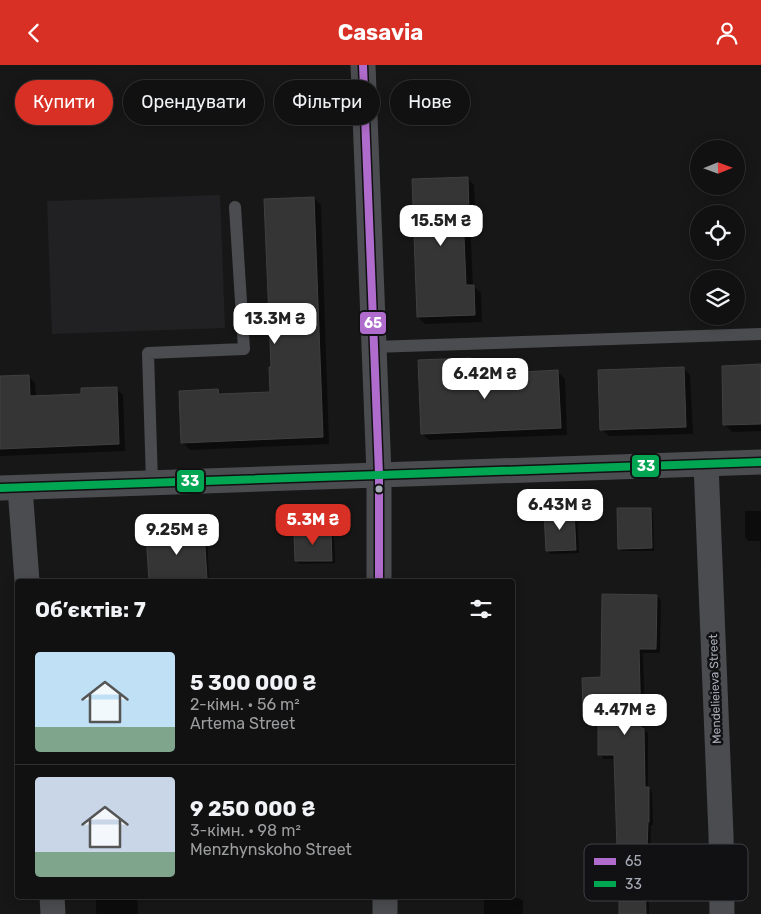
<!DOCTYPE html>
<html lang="uk">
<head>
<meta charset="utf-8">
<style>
	body { margin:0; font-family:Rubik,sans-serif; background:#1a1a1a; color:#f1f3f6; height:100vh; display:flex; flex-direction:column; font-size:19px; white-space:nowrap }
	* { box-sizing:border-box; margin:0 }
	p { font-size:16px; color:#9c9d9f }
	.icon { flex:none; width:28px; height:28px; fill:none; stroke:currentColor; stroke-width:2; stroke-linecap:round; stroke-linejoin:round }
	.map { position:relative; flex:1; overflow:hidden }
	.side { position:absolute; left:15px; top:514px; width:500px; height:320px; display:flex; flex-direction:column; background:#111; border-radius:5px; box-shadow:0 2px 12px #0003,0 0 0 1px #303131 }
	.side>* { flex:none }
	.banner { position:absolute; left:15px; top:15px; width:500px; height:45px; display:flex; gap:10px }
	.needle { width:32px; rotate:89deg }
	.fabs { position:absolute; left:690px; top:75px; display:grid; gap:10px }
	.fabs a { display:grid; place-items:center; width:55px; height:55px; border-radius:50%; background:#111; box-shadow:0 2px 12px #0003,0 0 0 1px #303131; font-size:25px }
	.price { position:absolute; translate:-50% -42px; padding:0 11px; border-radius:10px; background:#fff; color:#222; font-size:16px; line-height:32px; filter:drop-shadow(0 1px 2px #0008) }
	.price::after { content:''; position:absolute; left:50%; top:30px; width:15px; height:11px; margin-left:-8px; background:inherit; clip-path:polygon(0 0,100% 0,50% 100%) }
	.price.on { background:#d93025; color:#fff }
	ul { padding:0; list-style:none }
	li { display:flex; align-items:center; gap:15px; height:125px; padding:0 20px }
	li+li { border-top:1px solid #303131 }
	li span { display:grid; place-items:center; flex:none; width:140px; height:100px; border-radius:5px; color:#555 }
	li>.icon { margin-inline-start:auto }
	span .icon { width:60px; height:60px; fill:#fffc; stroke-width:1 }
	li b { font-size:21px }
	h2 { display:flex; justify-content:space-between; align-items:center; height:60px; padding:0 20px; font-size:21px }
	.pill { padding:0 18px; border-radius:22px; background:#111; box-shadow:0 2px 12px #0003,0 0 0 1px #303131; font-size:18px; line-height:45px }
	.pill.on { background:#d93025; color:#fff }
	header { display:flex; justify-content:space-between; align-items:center; height:65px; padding:0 20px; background:#d93025; color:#fff; font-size:22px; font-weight:700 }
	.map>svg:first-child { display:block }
	.built { fill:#212123 }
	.shadow { fill:#0007 }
	.building { fill:#353536; stroke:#3f4043 }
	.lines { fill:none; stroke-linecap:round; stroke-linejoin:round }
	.service { stroke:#4b4c50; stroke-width:12 }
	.minor { stroke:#4b4c50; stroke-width:25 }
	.bus-1-casing { stroke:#111113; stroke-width:11 }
	.bus-2-casing { stroke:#111113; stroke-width:11 }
	.bus-1 { stroke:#b06ccc; stroke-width:8 }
	.bus-2 { stroke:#00a651; stroke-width:8 }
	.bus-dot { fill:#a8adb8; stroke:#111113; stroke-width:2 }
	.labels { text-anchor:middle; stroke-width:5; stroke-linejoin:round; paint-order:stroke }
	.street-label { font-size:12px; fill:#a8adb8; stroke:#111113 }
	.key { fill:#111113; stroke:#3e4045; stroke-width:1 }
	.key-label { font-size:14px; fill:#a8adb8 }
	.line-badge { stroke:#111113; stroke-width:2 }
	.badge-label { font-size:14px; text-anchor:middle; font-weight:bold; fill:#fff }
</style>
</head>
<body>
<header><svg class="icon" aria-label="back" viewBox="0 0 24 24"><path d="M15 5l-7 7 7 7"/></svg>Casavia<svg class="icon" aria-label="person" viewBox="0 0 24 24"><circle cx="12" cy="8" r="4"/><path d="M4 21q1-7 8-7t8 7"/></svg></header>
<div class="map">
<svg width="761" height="849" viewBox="0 0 761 849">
	<rect width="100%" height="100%" fill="#171717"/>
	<path class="built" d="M220 130 225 263 52 269 47 136Z"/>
	<g class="shadow">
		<path d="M467 113 474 120 476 155H470L473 221 481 228 482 257 425 259 418 252Z"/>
		<path d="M314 133 321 140 329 379 190 385 183 378 218 325 223 330 272 328V303Z"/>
		<path d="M470 295 478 302V316L524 314 558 307 565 314 567 370 429 375 422 368Z"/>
		<path d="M761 300V366L732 367 725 360Z"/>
		<path d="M683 303 690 310 693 369 609 371 601 364Z"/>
		<path d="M28 311 35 318 36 332 82 330 116 323 123 330 125 386 0 391V312Z"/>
		<path d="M650 444 653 447 654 486H622L619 483Z"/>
		<path d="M573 446 577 450 579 488 551 489 547 486Z"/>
		<path d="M745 446H761V502L760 476H748L745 472Z"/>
		<path d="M203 466 207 469 209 516H150L147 470Z"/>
		<path d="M331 467 334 471 335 498 300 499 296 496Z"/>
		<path d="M657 531 661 535 660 588H643L645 665 648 668V723L652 727 653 760H651L650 815 649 814V849H620V813H607L603 809 618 784 615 694H604L600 689 599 650H589L585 646 602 614Z"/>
		<path d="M96 831H137L138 849H98L96 848Z"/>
		<path d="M519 833 523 836V849H484V834Z"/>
	</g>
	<g class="building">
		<path d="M468 112 469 148H463L466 220H474L475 250 417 252 412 114Z"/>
		<path d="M314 132 323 372 181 378 179 326 218 324 219 329 270 327 269 302H271L264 134Z"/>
		<path d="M471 293 472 315 523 313V307L558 305 561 363 421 369 418 295Z"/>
		<path d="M761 299V359L723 360 722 301Z"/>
		<path d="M684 302 686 362 600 365 598 305Z"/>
		<path d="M29 310 30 331 81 329V323L117 322 119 379 0 384V311Z"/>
		<path d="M617 443H651L652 483 618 484Z"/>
		<path d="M574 445 576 485 546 486 544 447Z"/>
		<path d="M204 465 207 513 149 516 146 469Z"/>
		<path d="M331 466 332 496H295L294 467Z"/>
		<path d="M602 529 657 530 656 584H639L641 663H644L645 722H649V757H648L646 811H645L646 849H619V810L602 809 603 783H617L614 690H598V646L583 647 582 613 601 612Z"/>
	</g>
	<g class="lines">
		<g class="service">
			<path d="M373 282 761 269"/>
			<path d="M152 417 148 288 244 284 235 142"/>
		</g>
		<g class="minor">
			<path d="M363 0 379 409V516"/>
			<path d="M706 399 721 770 722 849"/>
			<path d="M0 423 761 397"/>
			<path d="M20 423 27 516"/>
			<path d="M52 831 53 849"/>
			<path d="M385 831V849"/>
		</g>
		<g class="bus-1-casing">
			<path id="bus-1" d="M363 0 379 409V516"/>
		</g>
		<g class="bus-2-casing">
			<path id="bus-2" d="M0 423 761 397"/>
		</g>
		<use href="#bus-1" class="bus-1"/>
		<use href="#bus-2" class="bus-2"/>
	</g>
	<circle class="bus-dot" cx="379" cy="424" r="4.5"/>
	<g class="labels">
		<g class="street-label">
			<text transform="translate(715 624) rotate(-92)" y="4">Mendelieieva Street</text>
		</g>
	</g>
	<rect x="584" y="779" width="164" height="57" rx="8" class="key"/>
	<rect x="594" y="793" width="22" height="7" fill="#b06ccc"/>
	<rect x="594" y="816" width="22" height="6" fill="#00a651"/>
	<g class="key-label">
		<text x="625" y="801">65</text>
		<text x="625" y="824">33</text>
	</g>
	<g class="line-badge">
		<rect x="359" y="246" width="28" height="24" rx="5" fill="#b06ccc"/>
		<rect x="631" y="389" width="29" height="24" rx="5" fill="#00a651"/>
		<rect x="176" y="404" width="29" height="24" rx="5" fill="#00a651"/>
	</g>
	<g class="badge-label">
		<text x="373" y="263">65</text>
		<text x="646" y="406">33</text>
		<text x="190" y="421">33</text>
	</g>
</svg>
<div class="fabs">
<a><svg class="needle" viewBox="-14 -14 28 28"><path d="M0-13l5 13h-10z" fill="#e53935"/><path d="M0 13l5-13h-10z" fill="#9c9d9f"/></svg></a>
<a><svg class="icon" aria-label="locate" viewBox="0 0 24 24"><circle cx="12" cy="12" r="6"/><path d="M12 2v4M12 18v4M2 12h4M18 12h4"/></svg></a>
<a><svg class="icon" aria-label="layers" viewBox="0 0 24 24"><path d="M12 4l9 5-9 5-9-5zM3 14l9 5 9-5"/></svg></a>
</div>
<b class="price" style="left:441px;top:182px">15.5M ₴</b>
<b class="price" style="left:275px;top:280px">13.3M ₴</b>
<b class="price" style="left:485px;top:335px">6.42M ₴</b>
<b class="price" style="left:560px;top:466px">6.43M ₴</b>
<b class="price on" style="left:313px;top:481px">5.3M ₴</b>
<b class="price" style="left:177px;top:491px">9.25M ₴</b>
<b class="price" style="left:625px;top:671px">4.47M ₴</b>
<div class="banner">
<a class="pill on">Купити</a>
<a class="pill">Орендувати</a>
<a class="pill">Фільтри</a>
<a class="pill">Нове</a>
</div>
<section class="side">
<h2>Об’єктів: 7<svg class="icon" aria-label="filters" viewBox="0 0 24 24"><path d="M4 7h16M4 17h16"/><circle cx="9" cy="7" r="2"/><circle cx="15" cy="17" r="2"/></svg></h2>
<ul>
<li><span style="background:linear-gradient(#bfe0f5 75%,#7fa58c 0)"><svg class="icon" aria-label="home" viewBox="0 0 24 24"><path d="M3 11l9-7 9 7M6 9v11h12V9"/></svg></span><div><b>5 300 000 ₴</b><p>2-кімн. · 56 m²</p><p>Artema Street</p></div></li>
<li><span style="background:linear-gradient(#c9d6e8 75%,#7fa58c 0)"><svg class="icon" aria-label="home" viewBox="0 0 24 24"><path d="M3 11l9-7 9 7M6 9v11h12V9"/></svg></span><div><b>9 250 000 ₴</b><p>3-кімн. · 98 m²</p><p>Menzhynskoho Street</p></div></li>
</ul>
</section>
</div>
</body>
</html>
